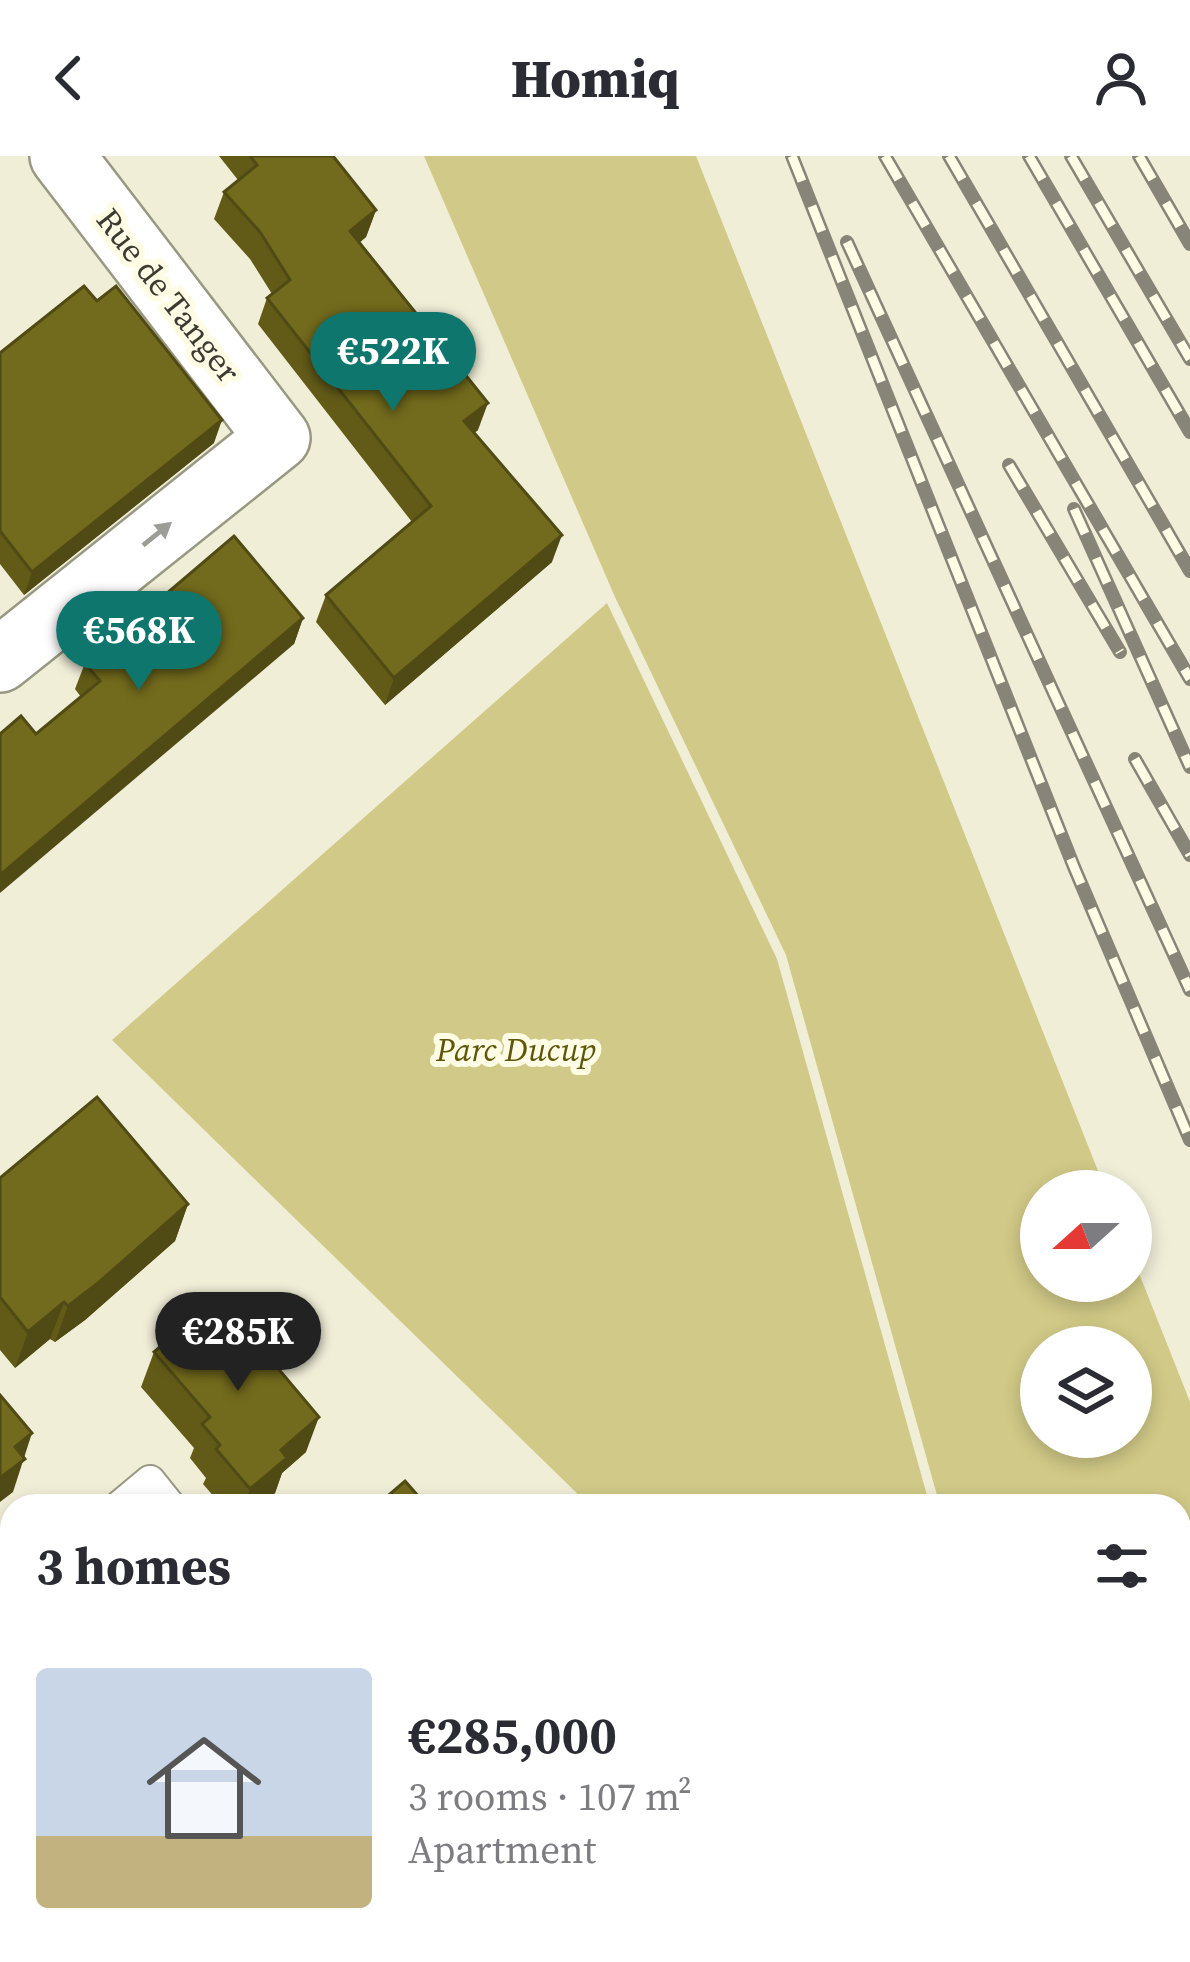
<!DOCTYPE html>
<html lang="en">
<head>
<meta charset="utf-8">
<style>
	body { margin:0; font-family:"Source Serif 4",serif; background:#f2f2f3; color:#2b2b33; height:100vh; display:flex; flex-direction:column; font-size:45px; white-space:nowrap }
	* { box-sizing:border-box; margin:0 }
	p { font-size:39px; color:#7c7c81 }
	.icon { flex:none; width:66px; height:66px; fill:none; stroke:currentColor; stroke-width:2; stroke-linecap:round; stroke-linejoin:round }
	.map { position:relative; flex:1; overflow:hidden }
	.panel { position:absolute; left:0px; top:1338px; width:1191px; height:468px; display:flex; flex-direction:column; background:#fff; border-radius:36px 36px 0 0; box-shadow:0 6px 18px #0003 }
	.panel>* { flex:none }
	.needle { width:78px; rotate:249deg }
	.fabs { position:absolute; left:1020px; top:1014px; display:grid; gap:24px }
	.fabs a { display:grid; place-items:center; width:132px; height:132px; border-radius:50%; background:#fff; box-shadow:0 6px 18px #0003; font-size:60px }
	.price { position:absolute; translate:-50% -102px; padding:0 27px; border-radius:42px; background:#0f766e; color:#fff; font-size:39px; line-height:78px; filter:drop-shadow(0 3px 6px #0008) }
	.price::after { content:''; position:absolute; left:50%; top:72px; width:36px; height:27px; margin-left:-18px; background:inherit; clip-path:polygon(0 0,100% 0,50% 100%) }
	.price.active { background:#222; color:#fff }
	ul { padding:0; list-style:none }
	li { display:flex; align-items:center; gap:36px; height:300px; padding:0 36px }
	li+li { border-top:3px solid #e1e1e2 }
	li span { display:grid; place-items:center; flex:none; width:336px; height:240px; border-radius:12px; color:#555 }
	li>.icon { margin-inline-start:auto }
	span .icon { width:144px; height:144px; fill:#fffc; stroke-width:1 }
	li b { font-size:51px }
	h2 { display:flex; justify-content:space-between; align-items:center; height:144px; padding:0 36px; font-size:51px }
	header { display:flex; justify-content:space-between; align-items:center; height:156px; padding:0 36px; background:#fff; font-size:54px; font-weight:800 }
	.map>svg:first-child { display:block }
	.green { fill:#d0c987; fill-rule:evenodd }
	.lines { fill:none; stroke-linecap:round; stroke-linejoin:round }
	.service-casing { stroke:#999882; stroke-width:34 }
	.minor-casing { stroke:#999882; stroke-width:68 }
	.service { stroke:#fff; stroke-width:30 }
	.minor { stroke:#fff; stroke-width:63 }
	.rail-casing { stroke:#868577; stroke-width:14 }
	.rail { stroke:#fefce4; stroke-width:9; stroke-dasharray:27; stroke-linecap:butt }
	.wall { fill:#625b18 }
	.shaded-wall { fill:#504a14 }
	.building { fill:#726a1c; stroke:#504a14; stroke-width:3 }
	.oneway { fill:#9d9d98 }
	.labels { text-anchor:middle; stroke-width:12; stroke-linejoin:round; paint-order:stroke }
	.street-label { font-size:33px; fill:#3b3b32; stroke:#fefce4 }
	.park-label { font-size:33px; font-style:italic; fill:#5e5709; stroke:#fefce4 }
</style>
</head>
<body>
<header><svg class="icon" aria-label="back" viewBox="0 0 24 24"><path d="M15 5l-7 7 7 7"/></svg>Homiq<svg class="icon" aria-label="person" viewBox="0 0 24 24"><circle cx="12" cy="8" r="4"/><path d="M4 21q1-7 8-7t8 7"/></svg></header>
<div class="map">
<svg width="1190" height="1806" viewBox="0 0 1190 1806">
	<rect width="100%" height="100%" fill="#f0eed7"/>
	<g class="green">
		<path d="M424 0H696L1106 1035H1041V1125H1131V1097L1190 1246V1561L1179 1541V1350H940L786 799 615 441ZM1041 1191H1131V1281H1041Z"/>
		<path d="M607 447 777 803 930 1350H590L112 884Z"/>
		<path d="M537 1794H1018V1806H527Z"/>
	</g>
	<g class="lines">
		<g class="service-casing">
			<g id="service">
				<path d="M120 1350 150 1325 170 1350"/>
				<path d="M0 1451 12 1441"/>
				<path d="M70 1806 77 1794"/>
			</g>
		</g>
		<g class="minor-casing">
			<path id="minor" d="M0 504 278 282 62 0"/>
		</g>
		<use href="#service" class="service"/>
		<use href="#minor" class="minor"/>
		<g class="rail-casing">
			<g id="rail">
				<path d="M792 0 1074 711 1190 984"/>
				<path d="M885 0 1190 523"/>
				<path d="M949 0 1190 415"/>
				<path d="M1029 0 1190 276"/>
				<path d="M1071 0 1190 203"/>
				<path d="M1139 0 1190 88"/>
				<path d="M847 86 1190 834"/>
				<path d="M1009 309 1120 496"/>
				<path d="M1074 353 1190 611"/>
				<path d="M1135 603 1190 699"/>
			</g>
		</g>
		<use href="#rail" class="rail"/>
	</g>
	<g class="wall">
		<path d="M219 0H333L376 54 366 81 359 87 478 274 474 277 552 406 385 549 316 466 326 439 412 366 258 168 267 142 272 138 250 103 214 63 224 36 238 24Z"/>
		<path d="M0 197 214 287 24 439 0 408Z"/>
		<path d="M303 462 294 488 36 578 81 541 75 533 85 507Z"/>
		<path d="M0 1022 188 1048 175 1085 85 1164 55 1186 50 1183 15 1212 0 1194Z"/>
		<path d="M154 1196 306 1296 282 1317 275 1337 259 1350H222L203 1328 206 1322 190 1302 194 1292 141 1231Z"/>
		<path d="M283 1794H392L379 1806H294Z"/>
	</g>
	<g class="shaded-wall">
		<path d="M376 54 366 81 341 102 350 75Z"/>
		<path d="M488 247 478 274 454 292 464 265Z"/>
		<path d="M222 264 214 287 24 439 32 416Z"/>
		<path d="M562 379 552 406 385 549 394 522Z"/>
		<path d="M303 462 294 488 0 737V719Z"/>
		<path d="M188 1048 175 1085 85 1164 55 1186 68 1150Z"/>
		<path d="M64 1146 50 1183 15 1212 28 1176Z"/>
		<path d="M319 1261 306 1296 282 1317 275 1337 259 1350H244L250 1333 281 1294Z"/>
		<path d="M32 1277 13 1336 0 1346V1322L15 1291Z"/>
		<path d="M12 1701V1724L6 1729 0 1744V1718L4 1707Z"/>
		<path d="M368 1794H392L379 1806H354Z"/>
	</g>
	<g class="building">
		<path d="M250 0H333L376 54 350 75 488 247 464 265 562 379 394 522 326 439 431 350 267 142 290 124 260 76 224 36 257 9Z"/>
		<path d="M84 130 97 145 116 130 222 264 32 416 0 375V197Z"/>
		<path d="M234 380 303 462 0 719V578L21 560 36 578 100 525 85 507Z"/>
		<path d="M97 941 188 1048 98 1127 68 1150 64 1146 28 1176 0 1141V1022Z"/>
		<path d="M228 1153 319 1261 281 1294 287 1302 250 1333 216 1293 220 1289 202 1268 210 1261 154 1196 200 1157 210 1169Z"/>
		<path d="M0 1239 32 1277 15 1291 25 1303 0 1322Z"/>
		<path d="M405 1325 427 1350H376Z"/>
		<path d="M12 1517V1701L4 1707 11 1715 0 1724V1527Z"/>
		<path d="M115 1794H160L172 1806 102 1805Z"/>
		<path d="M323 1794H368L354 1806H334Z"/>
	</g>
	<defs><path id="oneway-solid" d="M-6-.8H1V-3.2L6.5 0L1 3.2V.8H-6Z" transform="scale(3)"/></defs>
	<use class="oneway" href="#oneway-solid" transform="translate(157 378) rotate(-39)"/>
	<g class="labels">
		<g class="street-label">
			<text transform="translate(169 139) rotate(52)" y="12">Rue de Tanger</text>
		</g>
		<g class="park-label">
			<text x="516" y="905">Parc Ducup</text>
		</g>
	</g>
</svg>
<div class="fabs">
<a><svg class="needle" viewBox="-14 -14 28 28"><path d="M0-13l5 13h-10z" fill="#e53935"/><path d="M0 13l5-13h-10z" fill="#7c7c81"/></svg></a>
<a><svg class="icon" aria-label="layers" viewBox="0 0 24 24"><path d="M12 4l9 5-9 5-9-5zM3 14l9 5 9-5"/></svg></a>
</div>
<b class="price" style="left:393px;top:258px">€522K</b>
<b class="price" style="left:139px;top:537px">€568K</b>
<b class="price active" style="left:238px;top:1238px">€285K</b>
<section class="panel">
<h2>3 homes<svg class="icon" aria-label="filters" viewBox="0 0 24 24"><path d="M4 7h16M4 17h16"/><circle cx="9" cy="7" r="2"/><circle cx="15" cy="17" r="2"/></svg></h2>
<ul>
<li><span style="background:linear-gradient(#c9d6e8 70%,#c2b280 0)"><svg class="icon" aria-label="home" viewBox="0 0 24 24"><path d="M3 11l9-7 9 7M6 9v11h12V9"/></svg></span><div><b>€285,000</b><p>3 rooms · 107 m²</p><p>Apartment</p></div></li>
</ul>
</section>
</div>
</body>
</html>
